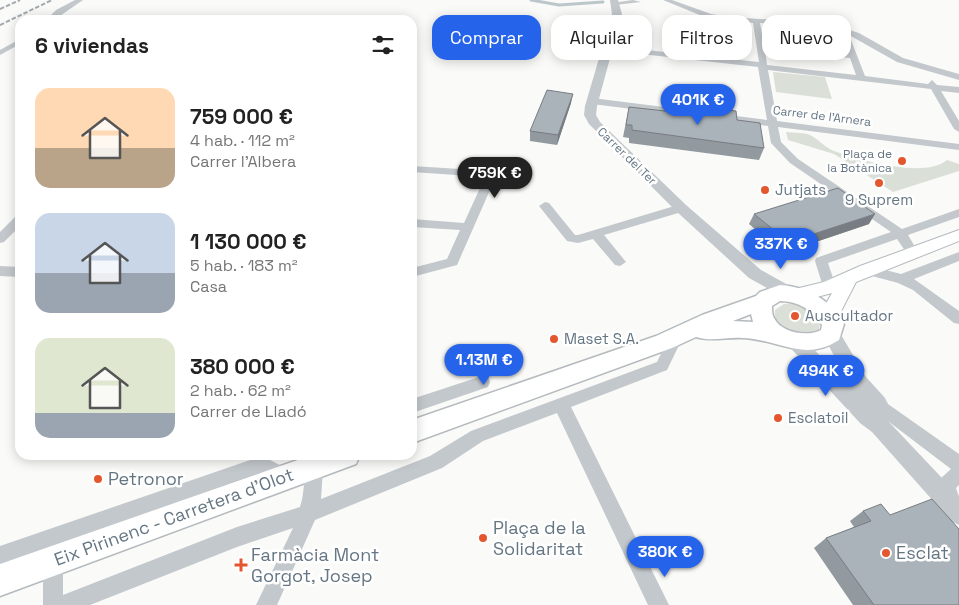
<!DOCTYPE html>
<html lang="es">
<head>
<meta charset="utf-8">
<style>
	body { margin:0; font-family:"Space Grotesk",sans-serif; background:#f6f6f6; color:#222; height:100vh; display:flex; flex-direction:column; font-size:19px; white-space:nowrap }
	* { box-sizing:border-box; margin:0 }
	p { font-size:16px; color:#767676 }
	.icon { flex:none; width:28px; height:28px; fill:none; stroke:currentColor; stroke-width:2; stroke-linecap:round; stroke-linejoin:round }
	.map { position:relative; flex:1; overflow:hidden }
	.side { position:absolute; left:15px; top:15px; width:402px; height:445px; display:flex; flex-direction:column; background:#fff; border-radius:15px; box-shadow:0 2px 12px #0003 }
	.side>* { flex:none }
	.top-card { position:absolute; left:432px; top:15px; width:451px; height:45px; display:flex; gap:10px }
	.price { position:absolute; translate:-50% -42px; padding:0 11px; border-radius:18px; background:#2563eb; color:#fff; font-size:16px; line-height:32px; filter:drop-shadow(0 1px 2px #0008) }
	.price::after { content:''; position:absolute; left:50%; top:30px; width:15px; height:11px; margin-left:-8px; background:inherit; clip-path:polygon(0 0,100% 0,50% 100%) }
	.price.active { background:#222; color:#fff }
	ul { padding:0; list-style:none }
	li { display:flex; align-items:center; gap:15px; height:125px; padding:0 20px }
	li span { display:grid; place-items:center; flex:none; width:140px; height:100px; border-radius:15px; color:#555 }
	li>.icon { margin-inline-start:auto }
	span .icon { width:60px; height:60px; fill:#fffc; stroke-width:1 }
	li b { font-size:21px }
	h2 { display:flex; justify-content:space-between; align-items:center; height:60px; padding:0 20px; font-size:21px }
	.pill { padding:0 18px; border-radius:15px; background:#fff; box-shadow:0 2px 12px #0003; font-size:18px; line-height:45px }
	.pill.active { background:#2563eb; color:#fff }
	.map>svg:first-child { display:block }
	.green { fill:#dadfd7 }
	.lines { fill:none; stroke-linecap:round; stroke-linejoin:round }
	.stream { stroke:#bbc7cb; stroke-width:3 }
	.secondary-casing { stroke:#b3babf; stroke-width:2 }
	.primary-casing { stroke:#b5babe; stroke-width:3 }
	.minor { fill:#c3c8cc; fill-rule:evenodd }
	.tertiary { fill:#c3c8cc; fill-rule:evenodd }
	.secondary { fill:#fff; fill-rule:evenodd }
	.primary { fill:#fff; fill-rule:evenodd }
	.rail { stroke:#a2aab0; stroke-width:2; stroke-dasharray:4.5 2; stroke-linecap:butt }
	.wall { fill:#929a9f }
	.shaded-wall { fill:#777d82 }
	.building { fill:#aab3b9; stroke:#777d82 }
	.poi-dot { fill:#e4572e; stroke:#fff; stroke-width:2 }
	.labels { text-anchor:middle; stroke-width:5; stroke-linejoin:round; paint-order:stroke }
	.far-street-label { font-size:12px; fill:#657683; stroke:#fff }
	.far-poi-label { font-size:12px; fill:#657683; stroke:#fff; text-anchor:end }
	.poi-label { font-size:15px; fill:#657683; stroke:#fff; text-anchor:start }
	.near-poi-label { font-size:18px; fill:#657683; stroke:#fff; text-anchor:start }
	.near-street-label { font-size:18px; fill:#657683; stroke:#fff }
</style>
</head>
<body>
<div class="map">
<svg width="959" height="605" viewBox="0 0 959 605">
	<rect width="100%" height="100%" fill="#fafaf8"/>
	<g class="green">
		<path d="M773 72 825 77 832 99 776 92Z"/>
		<path d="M786 132C794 133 805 132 812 136 820 141 826 148 834 151 859 160 925 179 947 160L959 164V171L893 192 834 154 788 140Z"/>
		<path d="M792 303 808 309 820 320 819 331C804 338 772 332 775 310L784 304Z"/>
	</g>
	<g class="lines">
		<path class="stream" d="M531 0 559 5 603 2"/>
		<g class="secondary-casing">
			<path id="secondary" d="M959 230V241L856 282 836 321 829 323 822 321 819 316 832 293 798 302 791 300 789 295 791 290 824 282 860 266Z"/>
		</g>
		<g class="primary-casing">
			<g id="primary">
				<path d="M780 285C808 287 830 299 844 324L839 340C803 363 779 339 742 338 727 337 711 342 696 337L672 348 412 443V420L656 336 702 315 756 296 760 292ZM780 301C799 301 812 310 822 325L821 330C808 337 781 333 774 318 772 315 772 309 772 306ZM751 314 753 322 733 321Z"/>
				<path d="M312 455H360L356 464 0 596V564Z"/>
			</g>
		</g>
		<g class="minor">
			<path d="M75 0H83L54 20H46L56 10Z"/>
			<path d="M633 0 641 2 615 5 612 3Z"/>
			<path d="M663 0H672L711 14 728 17 827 23 859 33 903 58 959 74V80L897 62 849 35 865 76 928 84 932 80 937 85 959 87V93L941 91 959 121V132L954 129 931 89 768 70 777 121 959 144V150L778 127 781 142 798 159 902 229 959 209V217L908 235 918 252 916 255H908L897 239 828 263 836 287 829 292 824 290 815 261 816 258 891 232 790 163 771 143 768 126 592 104 587 101 592 98 767 120 758 67 605 50V46H608L759 62 753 23 707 18ZM760 23 823 27 840 32 848 53 764 45ZM765 50 850 58 856 75 767 65Z"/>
			<path d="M20 39V44L0 55V50Z"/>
			<path d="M412 166 492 171 497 174 457 265 412 277V268L447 259 460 230 412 227V219L464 223 485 177 412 172Z"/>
			<path d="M545 202 549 203 575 235H578L681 204 687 208 685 211 604 235 626 262 620 266 615 265 593 239 578 243 567 241 539 206Z"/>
			<path d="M20 215V226L4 242 0 243V232L16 216Z"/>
			<path d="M959 252V261L914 279 959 311V324L954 323 913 290 898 283 861 273 859 270 866 265 901 274Z"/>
			<path d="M0 266 20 267V277L0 276Z"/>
			<path d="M676 331 681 333 683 337 667 370 571 407 669 605H648L557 413 483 441 442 468 315 520 277 605H256L293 528 237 547 90 605H43V561L46 554 53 551 60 554 63 561V595L237 527 300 507C306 490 302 470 312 455H331L323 469 321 499 430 456 471 431 657 362 671 333Z"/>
			<path d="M482 376 488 377 490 382 488 387 412 413V399Z"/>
			<path d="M878 397 959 454V485L956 488 959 497 957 507 951 510 945 507 937 485 940 479 951 469 872 409 870 404 872 399Z"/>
			<path d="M262 456 292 471 295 477 292 483 286 485 261 472 0 566V546Z"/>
		</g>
		<g class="tertiary">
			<path d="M610 0H618L622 14 597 106 596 115 600 122 686 205 761 270 797 290 800 294 797 298 791 300 785 298 749 278 676 211 589 124 584 115 585 106 612 14Z"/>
			<path d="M831 326 837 328 866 377 885 398 888 404 889 422 959 496V525L951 521 872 432 860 423 784 341 786 336 793 334 800 336 849 384 822 333 825 328Z"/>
		</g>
		<use href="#secondary" class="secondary"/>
		<use href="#primary" class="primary"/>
		<g class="rail">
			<path d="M0 9 20 0"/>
			<path d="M0 25 52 0"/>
		</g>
	</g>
	<g class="wall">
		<path d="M717 94 733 107 732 111 737 120 764 148 759 160 629 143V138L623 137 629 107 699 115 701 107 715 109V101Z"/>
		<path d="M571 103 557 145 530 141V131Z"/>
		<path d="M754 214 869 224 783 253 749 224Z"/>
		<path d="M863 511 890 515 959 605H853L814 548 826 538 854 527 850 521Z"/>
	</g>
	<g class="shaded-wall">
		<path d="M573 94 571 103 557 145 558 135Z"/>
		<path d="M875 214 869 224 783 253 789 242Z"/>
	</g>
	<g class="building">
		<path d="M547 90 573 94 558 135 530 131Z"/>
		<path d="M717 94 732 96 733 107 717 105Z"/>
		<path d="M629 107 701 115V107L736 111 737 120 760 123 764 148 632 130V125H626Z"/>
		<path d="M838 188 875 214 789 242 754 214Z"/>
		<path d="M932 499 959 529V605H874L826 538 871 521 863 511 881 504 890 515Z"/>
	</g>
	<g class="poi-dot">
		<circle cx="902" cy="161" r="5"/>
		<circle cx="879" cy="183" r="5"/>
		<circle cx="765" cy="190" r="5"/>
		<circle cx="795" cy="316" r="5"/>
		<circle cx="554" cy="339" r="5"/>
		<circle cx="778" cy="418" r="5"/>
		<circle cx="98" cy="479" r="5"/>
		<circle cx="483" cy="538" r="5"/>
		<circle cx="886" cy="553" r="5"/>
		<path d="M238.5 557.5h5v5h5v5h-5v5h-5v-5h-5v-5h5z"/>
	</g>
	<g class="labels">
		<g class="far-street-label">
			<text transform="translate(822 116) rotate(7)" y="4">Carrer de l'Arnera</text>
			<text transform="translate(627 156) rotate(44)" y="4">Carrer del Ter</text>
		</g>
		<g class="far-poi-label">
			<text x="892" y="158">Plaça de<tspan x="892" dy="14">la Botànica</tspan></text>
		</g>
		<g class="poi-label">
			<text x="775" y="195">Jutjats</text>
			<text x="879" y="205" text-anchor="middle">9 Suprem</text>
			<text x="805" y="321">Auscultador</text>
			<text x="564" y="344">Maset S.A.</text>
			<text x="788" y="423">Esclatoil</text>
		</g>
		<g class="near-poi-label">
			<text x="108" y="485">Petronor</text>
			<text x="493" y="534">Plaça de la<tspan x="493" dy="21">Solidaritat</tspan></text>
			<text x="896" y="559">Esclat</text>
			<text x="251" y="561">Farmàcia Mont<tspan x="251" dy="21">Gorgot, Josep</tspan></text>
		</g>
		<g class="near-street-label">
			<text transform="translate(174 517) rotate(-20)" y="6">Eix Pirinenc - Carretera d'Olot</text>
		</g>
	</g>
</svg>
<b class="price" style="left:698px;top:126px">401K €</b>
<b class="price active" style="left:495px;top:199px">759K €</b>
<b class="price" style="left:781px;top:270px">337K €</b>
<b class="price" style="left:484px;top:386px">1.13M €</b>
<b class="price" style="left:826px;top:397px">494K €</b>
<b class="price" style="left:665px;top:578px">380K €</b>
<div class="top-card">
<a class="pill active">Comprar</a>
<a class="pill">Alquilar</a>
<a class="pill">Filtros</a>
<a class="pill">Nuevo</a>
</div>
<section class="side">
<h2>6 viviendas<svg class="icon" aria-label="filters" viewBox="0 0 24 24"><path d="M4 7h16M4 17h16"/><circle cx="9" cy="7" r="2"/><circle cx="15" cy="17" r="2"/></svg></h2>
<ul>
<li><span style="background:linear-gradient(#ffd9b3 60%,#b9a48a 0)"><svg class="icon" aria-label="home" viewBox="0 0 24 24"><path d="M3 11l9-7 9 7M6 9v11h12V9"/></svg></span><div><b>759 000 €</b><p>4 hab. · 112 m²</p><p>Carrer l'Albera</p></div></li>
<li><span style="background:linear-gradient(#c9d6e8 60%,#9aa5b1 0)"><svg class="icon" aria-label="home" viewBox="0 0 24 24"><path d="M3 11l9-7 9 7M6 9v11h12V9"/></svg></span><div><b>1 130 000 €</b><p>5 hab. · 183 m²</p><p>Casa</p></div></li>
<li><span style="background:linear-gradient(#dfe7d0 75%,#9aa5b1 0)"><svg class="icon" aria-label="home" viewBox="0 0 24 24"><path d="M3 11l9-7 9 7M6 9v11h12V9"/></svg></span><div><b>380 000 €</b><p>2 hab. · 62 m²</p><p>Carrer de Lladó</p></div></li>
</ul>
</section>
</div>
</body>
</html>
